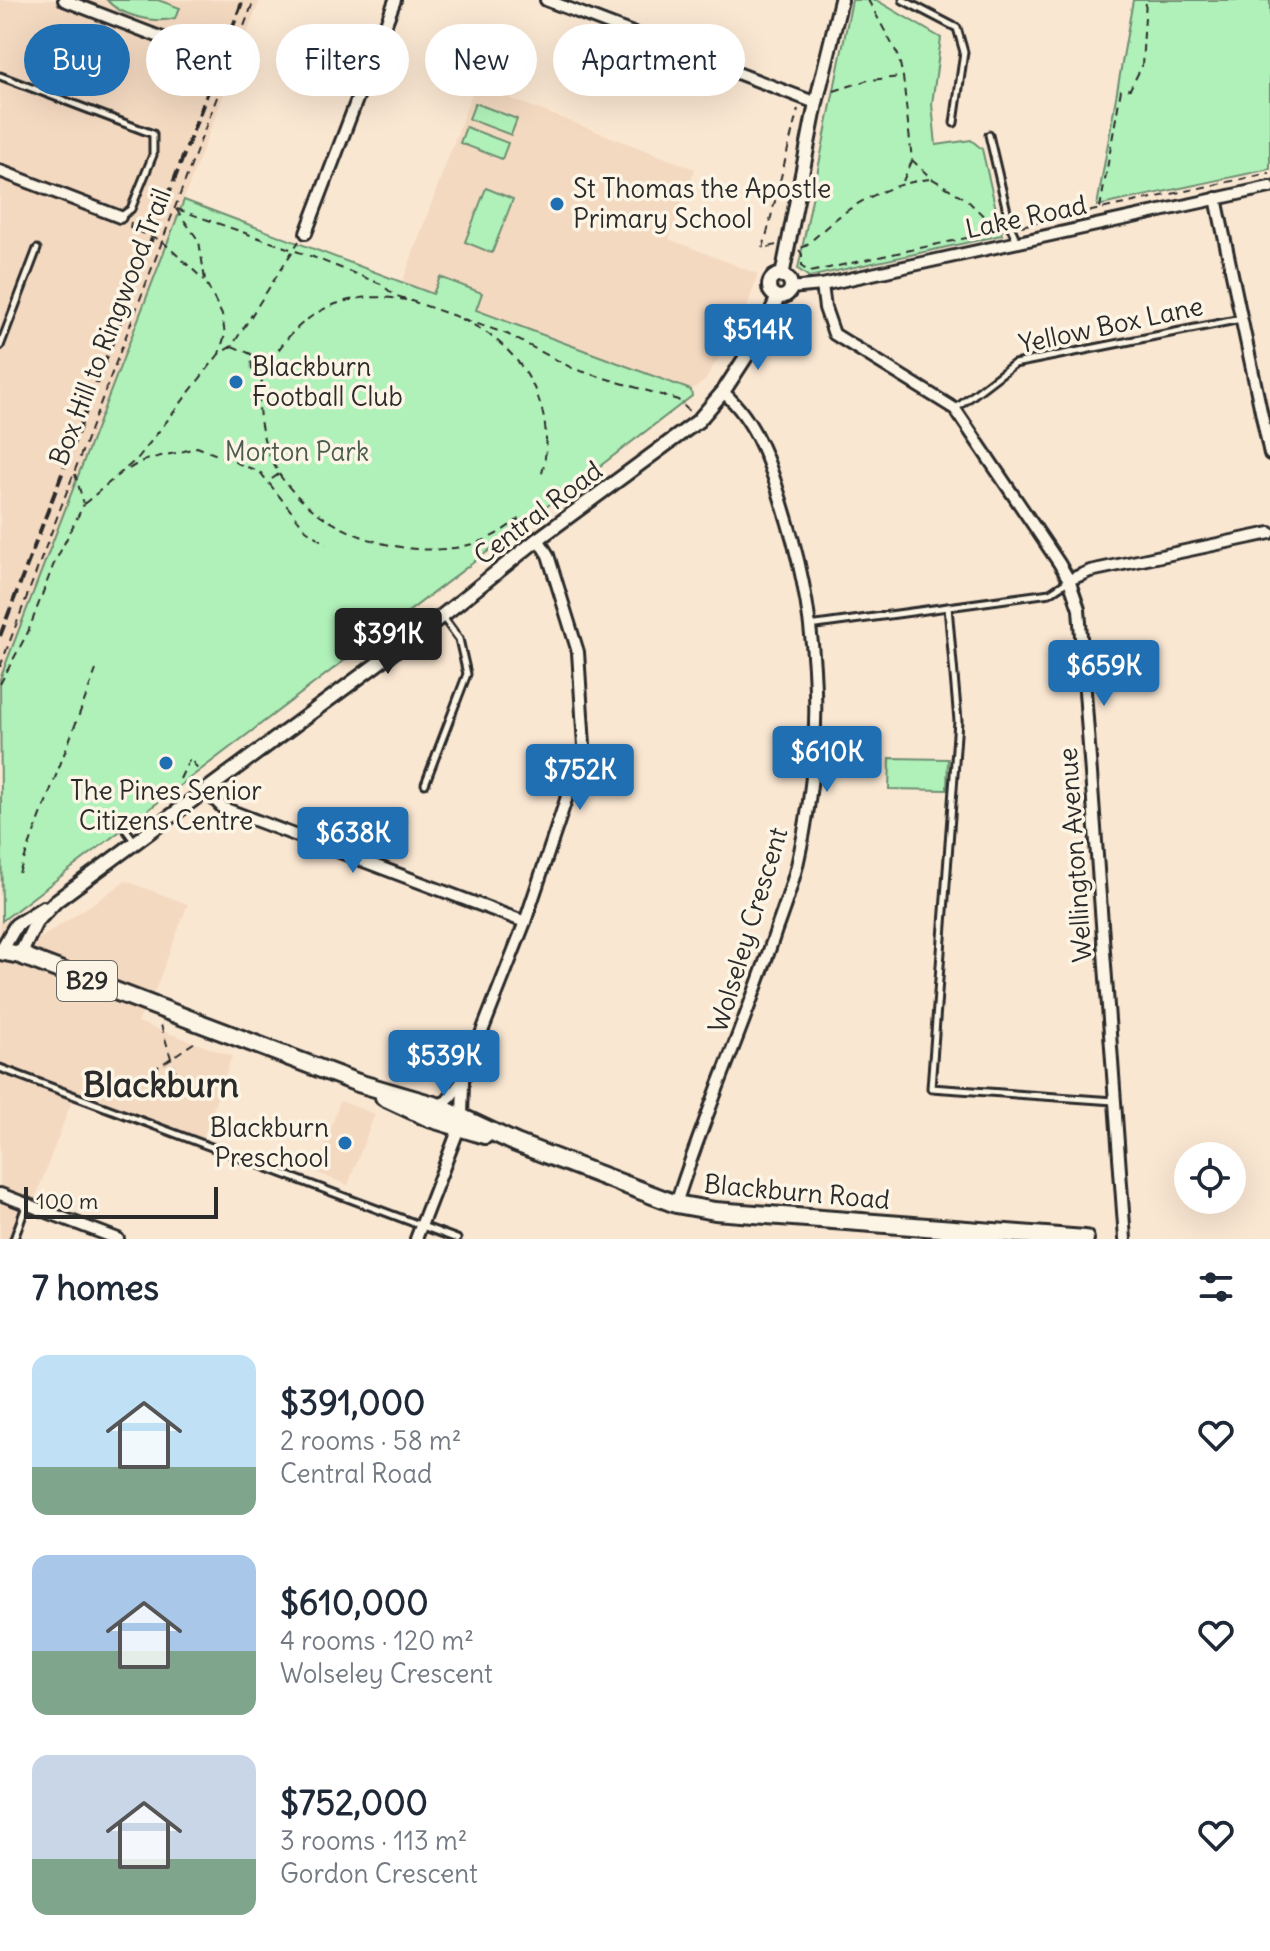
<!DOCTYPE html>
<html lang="en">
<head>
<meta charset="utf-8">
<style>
	body { margin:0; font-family:Delius,sans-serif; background:#f2f2f3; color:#1f2937; height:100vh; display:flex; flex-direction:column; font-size:30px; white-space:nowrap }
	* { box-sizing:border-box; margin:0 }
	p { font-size:26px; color:#747a83 }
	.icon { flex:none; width:44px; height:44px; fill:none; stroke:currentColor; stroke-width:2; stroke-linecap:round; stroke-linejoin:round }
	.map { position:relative; height:1239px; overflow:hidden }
	.panel { display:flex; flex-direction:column; background:#fff; flex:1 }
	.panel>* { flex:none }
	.guide { position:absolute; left:24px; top:24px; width:800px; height:72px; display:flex; gap:16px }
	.controls { position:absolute; left:1174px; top:1142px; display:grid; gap:16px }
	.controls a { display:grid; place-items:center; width:72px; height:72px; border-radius:50%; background:#fff; box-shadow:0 8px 32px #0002; font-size:40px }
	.scale { position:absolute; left:24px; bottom:20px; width:194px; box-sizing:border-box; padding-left:8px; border:4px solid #2b2b2b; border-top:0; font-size:22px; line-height:28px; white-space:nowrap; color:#2b2b2b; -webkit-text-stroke:6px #fcf5e5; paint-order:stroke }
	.price { position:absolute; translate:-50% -68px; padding:0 18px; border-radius:8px; background:#1f6fb2; color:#fff; font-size:26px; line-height:52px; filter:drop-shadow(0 2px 4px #0008) }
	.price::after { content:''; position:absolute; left:50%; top:48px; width:24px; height:18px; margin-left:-12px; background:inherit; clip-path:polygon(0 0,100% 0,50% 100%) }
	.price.on { background:#222; color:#fff }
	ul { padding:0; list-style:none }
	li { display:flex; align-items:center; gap:24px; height:200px; padding:0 32px }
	li span { display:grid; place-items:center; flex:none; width:224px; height:160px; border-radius:16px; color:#555 }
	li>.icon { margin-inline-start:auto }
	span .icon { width:96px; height:96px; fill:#fffc; stroke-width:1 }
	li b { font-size:34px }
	h2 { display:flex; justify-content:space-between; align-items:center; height:96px; padding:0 32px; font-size:34px }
	.chip { padding:0 28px; border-radius:36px; background:#fff; box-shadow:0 8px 32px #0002; font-size:28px; line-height:72px }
	.chip.on { background:#1f6fb2; color:#fff }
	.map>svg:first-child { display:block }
	.built { fill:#f4d9c1 }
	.green { fill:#b0f1b9; stroke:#6e8e72; stroke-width:2 }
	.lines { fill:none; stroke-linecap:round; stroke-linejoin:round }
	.service-casing { stroke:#2b2b2b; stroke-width:11 }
	.minor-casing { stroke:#2b2b2b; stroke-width:16 }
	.tertiary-casing { stroke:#2b2b2b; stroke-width:18 }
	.primary-casing { stroke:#2b2b2b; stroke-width:22 }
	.path { stroke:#2b2b2b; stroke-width:2; stroke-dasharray:8 6; stroke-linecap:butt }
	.service { stroke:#fcf5e5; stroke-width:5 }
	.minor { stroke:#fcf5e5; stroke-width:10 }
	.tertiary { stroke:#fcf5e5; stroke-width:12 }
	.primary { stroke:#fcf5e5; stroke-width:16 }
	.rail { stroke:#2b2b2b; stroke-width:4; stroke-dasharray:12 6; stroke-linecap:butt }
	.path-bridge { stroke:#2b2b2b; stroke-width:2; stroke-dasharray:8 6; stroke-linecap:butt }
	.poi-dot { fill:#1f6fb2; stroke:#fcf5e5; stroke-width:3 }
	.labels { text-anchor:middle; stroke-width:7; stroke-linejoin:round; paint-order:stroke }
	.shield { fill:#fcf5e5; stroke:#6a6863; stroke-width:2 }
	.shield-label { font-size:24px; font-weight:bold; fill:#2b2b2b }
	.poi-label { font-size:26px; fill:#2b2b2b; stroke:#fcf5e5; text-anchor:start }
	.street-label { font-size:26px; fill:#2b2b2b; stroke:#fcf5e5 }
	.park-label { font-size:26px; fill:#4c5c4e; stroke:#fcf5e5 }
	.district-label { font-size:34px; font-weight:bold; fill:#2b2b2b; stroke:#fcf5e5 }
</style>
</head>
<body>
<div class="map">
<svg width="1270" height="1239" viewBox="0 0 1270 1239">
	<rect width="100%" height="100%" fill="#fae7d2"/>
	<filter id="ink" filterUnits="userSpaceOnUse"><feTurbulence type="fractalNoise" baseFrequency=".0125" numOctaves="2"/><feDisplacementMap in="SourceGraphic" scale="16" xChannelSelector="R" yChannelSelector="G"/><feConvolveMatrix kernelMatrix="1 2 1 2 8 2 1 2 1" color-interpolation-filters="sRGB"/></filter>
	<g filter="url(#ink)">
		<g class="built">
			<path d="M0 0H260L0 679Z"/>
			<path d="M475 85 695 169 669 239 758 274 748 305 705 381 691 390 402 283Z"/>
			<path d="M126 881 188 904 156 988 138 1022 232 1056 200 1147 73 1098 20 1239H0V920L41 938Z"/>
			<path d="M340 1101 375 1114 348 1185 315 1172Z"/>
		</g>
		<g class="green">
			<path d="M107 0H158L180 8 175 18C156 24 120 16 107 0Z"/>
			<path d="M852 0H876L941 38 932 104 936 145 971 140 982 149 1002 235 809 277 798 269Z"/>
			<path d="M1133 0H1270V169L1097 206Z"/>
			<path d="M475 103 517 119 511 135 469 119Z"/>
			<path d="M466 127 508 143 502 159 460 143Z"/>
			<path d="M486 188 513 199 492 253 465 242Z"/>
			<path d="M184 200 433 294 440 277 482 293 476 310 691 390 692 396 2 921 0 679Z"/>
			<path d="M890 758 948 759 947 790 889 789Z"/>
		</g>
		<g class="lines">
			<g class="service-casing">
				<g id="service">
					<path d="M903 0 957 28 964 52 954 123"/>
					<path d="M0 76 153 134V155L131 209 120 217"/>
					<path d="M989 135 1011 228 1017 241"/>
					<path d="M0 346 37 249"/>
					<path d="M955 409 1014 364 1241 319"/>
					<path d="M948 607 958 721 931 1088 1114 1101"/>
					<path d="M809 626 1050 593 1068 581"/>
					<path d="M425 784 467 674 459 639 442 616"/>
					<path d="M124 827 135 842"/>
					<path d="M0 1068 457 1239"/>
					<path d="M14 1239 26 1206"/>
				</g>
			</g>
			<g class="minor-casing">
				<g id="minor">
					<path d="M64 0 165 39"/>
					<path d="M546 0 816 103"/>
					<path d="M0 171 120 217"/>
					<path d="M1216 198 1270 454"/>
					<path d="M306 233 395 0"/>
					<path d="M822 285 825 308 834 334 955 409 1059 563 1069 580 1079 609 1125 1239"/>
					<path d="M790 288 822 285 1270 187"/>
					<path d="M1069 580 1090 571 1270 533"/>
					<path d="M206 791 223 808 525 922"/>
					<path d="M437 1106 447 1101 463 1080 525 922 584 746 578 652 548 555 538 539"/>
					<path d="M462 1116 463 1082"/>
					<path d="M0 1194 118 1239"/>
					<path d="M676 1204C705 1111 746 1023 776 930 784 908 793 884 798 861 824 749 821 630 787 520 773 474 760 424 723 392"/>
					<path d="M416 1239 459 1128"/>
				</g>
			</g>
			<g class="tertiary-casing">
				<g id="tertiary">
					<circle cx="780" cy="286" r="11"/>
					<path d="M782 276 816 103 841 0"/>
					<path d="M4 946 16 925 43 908"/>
					<path d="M20 955 36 922 56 901 442 616 538 539 698 421 723 392 760 335 778 297"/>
				</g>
			</g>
			<g class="primary-casing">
				<g id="primary">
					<path d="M0 951 20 955 358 1083 437 1106 516 1143 676 1204 715 1211 1085 1239"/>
					<path d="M384 1097 429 1118 485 1135"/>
				</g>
			</g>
			<g class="path">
				<path d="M868 0 898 55 903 77 912 160 931 178 966 199 998 230"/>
				<path d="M834 91 868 80 902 77"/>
				<path d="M903 181 912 161"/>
				<path d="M1100 208 1121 90 1130 89 1142 66 1146 0"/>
				<path d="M176 209 199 241 205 280 222 315 225 335 219 354"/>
				<path d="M177 209 313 257 381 284 394 295 507 334 574 369 678 400 689 411"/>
				<path d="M131 222 130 228 137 231"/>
				<path d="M1021 226 1270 173"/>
				<path d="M162 241 204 280"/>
				<path d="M776 245 763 249 798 109"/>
				<path d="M802 248C816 238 827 225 841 215 868 195 898 183 930 179"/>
				<path d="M799 250 802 254V267L810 272 1003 230"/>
				<path d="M461 319C523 345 560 410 541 477"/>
				<path d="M232 346 251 354 252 370 264 374C253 408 262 444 279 474L269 481"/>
				<path d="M264 374C294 315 340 288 406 300"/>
				<path d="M129 469C150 454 174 456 197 447L260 472 306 530 326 544"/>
				<path d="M279 474C319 534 413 566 482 541 495 536 508 527 519 519"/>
				<path d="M84 504 138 458 219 354 232 346 299 241"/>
				<path d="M0 667 254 0"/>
				<path d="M0 684 28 632 53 566 84 504 75 474"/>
				<path d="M180 779 190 758 200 773"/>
				<path d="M19 873 96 670"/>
				<path d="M161 1025 180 1088"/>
				<path d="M126 1079 149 1073 198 1040"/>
			</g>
			<use href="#service" class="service"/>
			<use href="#minor" class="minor"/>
			<use href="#tertiary" class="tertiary"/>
			<use href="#primary" class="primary"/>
			<path class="rail" d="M0 636 243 0"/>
			<path class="path-bridge" d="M137 231 161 240"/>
		</g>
	</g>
	<g class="poi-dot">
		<circle cx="557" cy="204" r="8"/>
		<circle cx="236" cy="382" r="8"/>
		<circle cx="166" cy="763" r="8"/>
		<circle cx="345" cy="1143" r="8"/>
	</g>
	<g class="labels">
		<rect class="shield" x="57" y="961" width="60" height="40" rx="6"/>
		<g class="shield-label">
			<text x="87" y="989">B29</text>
		</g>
		<g class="poi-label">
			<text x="573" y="198">St Thomas the Apostle<tspan x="573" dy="30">Primary School</tspan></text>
			<text x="252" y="376">Blackburn<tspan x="252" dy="30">Football Club</tspan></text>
			<text x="166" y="800" text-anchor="middle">The Pines Senior<tspan x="166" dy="30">Citizens Centre</tspan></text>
			<text x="329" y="1137" text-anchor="end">Blackburn<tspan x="329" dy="30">Preschool</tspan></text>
		</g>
		<g class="street-label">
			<text transform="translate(1026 217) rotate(-12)" y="9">Lake Road</text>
			<text transform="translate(1111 325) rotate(-12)" y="9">Yellow Box Lane</text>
			<text transform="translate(110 327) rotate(-69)" y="9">Box Hill to Ringwood Trail</text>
			<text transform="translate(538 513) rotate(-37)" y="9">Central Road</text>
			<text transform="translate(1075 855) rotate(-94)" y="9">Wellington Avenue</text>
			<text transform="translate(748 930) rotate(-73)" y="9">Wolseley Crescent</text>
			<text transform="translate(797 1192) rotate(5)" y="9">Blackburn Road</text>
		</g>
		<g class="park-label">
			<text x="297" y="461">Morton Park</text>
		</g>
		<g class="district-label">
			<text x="161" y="1097">Blackburn</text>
		</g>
	</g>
</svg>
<div class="controls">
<a><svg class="icon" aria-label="locate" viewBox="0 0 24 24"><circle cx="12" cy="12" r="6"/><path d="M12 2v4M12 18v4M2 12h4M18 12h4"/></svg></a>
</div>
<div class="scale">100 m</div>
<b class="price" style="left:758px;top:372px">$514K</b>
<b class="price on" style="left:388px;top:676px">$391K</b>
<b class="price" style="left:1104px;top:708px">$659K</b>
<b class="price" style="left:827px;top:794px">$610K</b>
<b class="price" style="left:580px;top:812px">$752K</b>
<b class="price" style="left:353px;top:875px">$638K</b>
<b class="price" style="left:444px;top:1098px">$539K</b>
<div class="guide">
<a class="chip on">Buy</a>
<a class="chip">Rent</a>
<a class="chip">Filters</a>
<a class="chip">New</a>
<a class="chip">Apartment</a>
</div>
</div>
<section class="panel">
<h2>7 homes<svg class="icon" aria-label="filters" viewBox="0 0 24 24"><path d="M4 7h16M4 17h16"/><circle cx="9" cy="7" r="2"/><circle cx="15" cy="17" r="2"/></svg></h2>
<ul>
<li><span style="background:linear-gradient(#bfe0f5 70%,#7fa58c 0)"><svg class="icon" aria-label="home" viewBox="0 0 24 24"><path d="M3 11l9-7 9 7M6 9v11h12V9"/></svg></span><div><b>$391,000</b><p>2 rooms · 58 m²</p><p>Central Road</p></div><svg class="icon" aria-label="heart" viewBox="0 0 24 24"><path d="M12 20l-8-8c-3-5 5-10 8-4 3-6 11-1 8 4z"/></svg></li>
<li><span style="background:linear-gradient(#a9c7e8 60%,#7fa58c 0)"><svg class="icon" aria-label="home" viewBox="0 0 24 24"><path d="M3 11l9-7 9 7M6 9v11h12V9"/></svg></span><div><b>$610,000</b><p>4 rooms · 120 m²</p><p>Wolseley Crescent</p></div><svg class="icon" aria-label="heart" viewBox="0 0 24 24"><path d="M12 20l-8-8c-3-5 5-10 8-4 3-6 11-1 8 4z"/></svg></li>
<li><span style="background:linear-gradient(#c9d6e8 65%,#7fa58c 0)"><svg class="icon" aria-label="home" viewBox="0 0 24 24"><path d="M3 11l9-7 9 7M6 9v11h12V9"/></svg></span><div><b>$752,000</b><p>3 rooms · 113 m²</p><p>Gordon Crescent</p></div><svg class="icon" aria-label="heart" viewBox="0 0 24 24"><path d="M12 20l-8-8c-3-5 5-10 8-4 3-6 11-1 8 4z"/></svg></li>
</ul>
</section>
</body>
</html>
